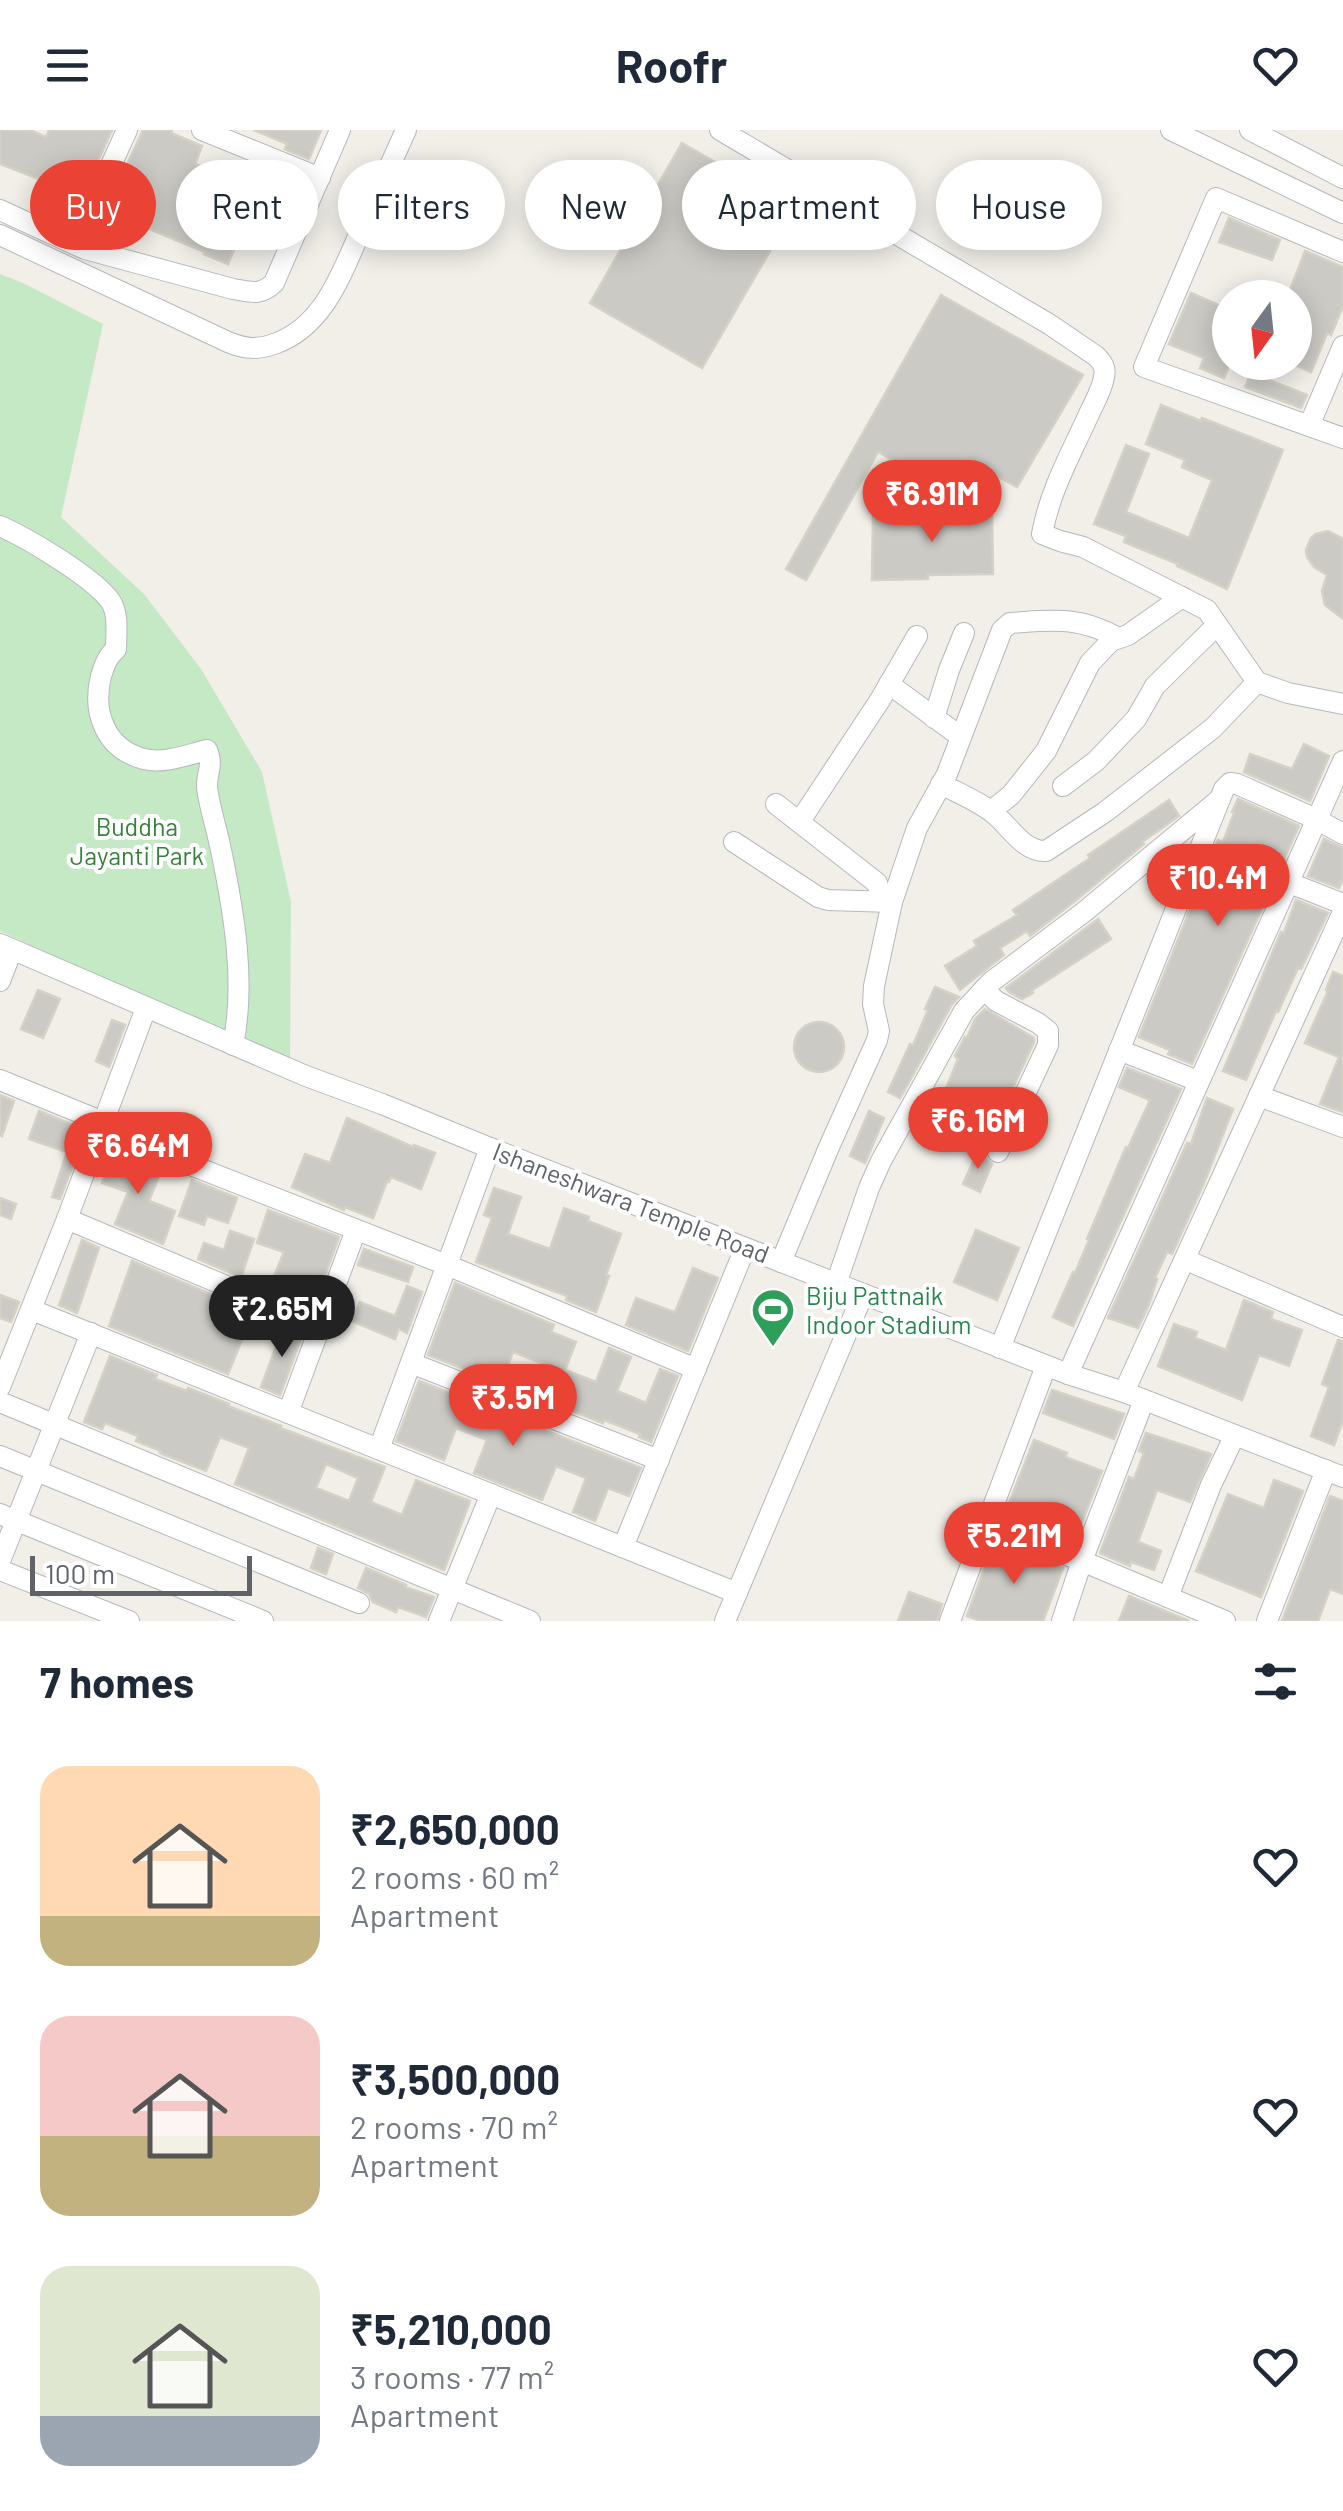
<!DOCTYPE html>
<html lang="en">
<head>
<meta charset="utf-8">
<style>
	body { margin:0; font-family:Barlow,sans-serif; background:#f6f6f7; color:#1f2937; height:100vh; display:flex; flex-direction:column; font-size:38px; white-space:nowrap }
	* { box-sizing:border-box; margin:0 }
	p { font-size:32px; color:#747a83 }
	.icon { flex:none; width:55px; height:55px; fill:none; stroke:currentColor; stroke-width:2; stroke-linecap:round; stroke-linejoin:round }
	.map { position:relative; height:1491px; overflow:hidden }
	.panel { display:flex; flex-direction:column; background:#fff; flex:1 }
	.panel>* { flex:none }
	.top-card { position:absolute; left:30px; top:30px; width:1285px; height:90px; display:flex; gap:20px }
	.needle { width:65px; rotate:195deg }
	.buttons { position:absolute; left:1212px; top:150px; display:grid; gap:20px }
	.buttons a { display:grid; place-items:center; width:100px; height:100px; border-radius:50%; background:#fff; box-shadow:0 5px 25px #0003; font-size:50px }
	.scale { position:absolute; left:30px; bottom:25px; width:222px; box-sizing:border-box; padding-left:10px; border:5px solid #5f6368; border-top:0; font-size:28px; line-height:35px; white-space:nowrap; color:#5f6368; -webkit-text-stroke:8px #fff; paint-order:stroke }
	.price { position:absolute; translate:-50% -85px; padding:0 22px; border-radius:35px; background:#ea4335; color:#fff; font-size:32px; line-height:65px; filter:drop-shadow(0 2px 5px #0008) }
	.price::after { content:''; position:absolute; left:50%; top:60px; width:30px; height:22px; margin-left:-15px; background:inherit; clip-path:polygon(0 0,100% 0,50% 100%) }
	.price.on { background:#222; color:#fff }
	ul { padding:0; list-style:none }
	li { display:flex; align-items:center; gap:30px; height:250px; padding:0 40px }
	li span { display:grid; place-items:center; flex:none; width:280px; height:200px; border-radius:30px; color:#555 }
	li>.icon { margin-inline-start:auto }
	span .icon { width:120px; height:120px; fill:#fffc; stroke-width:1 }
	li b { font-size:42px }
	h2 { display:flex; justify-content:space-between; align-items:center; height:120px; padding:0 40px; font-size:42px }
	.pill { padding:0 35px; border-radius:45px; background:#fff; box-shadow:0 5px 25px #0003; font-size:35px; line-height:90px }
	.pill.on { background:#ea4335; color:#fff }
	header { display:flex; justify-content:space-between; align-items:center; height:130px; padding:0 40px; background:#fff; font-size:45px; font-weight:700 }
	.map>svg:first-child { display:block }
	.green { fill:#c5e8c5 }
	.building { fill:#cccac5; stroke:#d6d1c6; stroke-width:2.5; fill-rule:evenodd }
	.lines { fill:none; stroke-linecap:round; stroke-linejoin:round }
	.minor-casing { stroke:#b5b8bc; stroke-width:22 }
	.minor { stroke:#fff; stroke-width:20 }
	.labels { text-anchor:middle; stroke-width:8; stroke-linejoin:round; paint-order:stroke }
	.park-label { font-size:25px; fill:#348238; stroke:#fff }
	.street-label { font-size:25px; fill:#5f6368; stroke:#fff }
	.leisure-label { font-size:25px; fill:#27864d; stroke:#fff; text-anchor:start }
</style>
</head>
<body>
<header><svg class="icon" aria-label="menu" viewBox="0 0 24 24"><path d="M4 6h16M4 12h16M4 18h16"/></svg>Roofr<svg class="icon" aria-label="heart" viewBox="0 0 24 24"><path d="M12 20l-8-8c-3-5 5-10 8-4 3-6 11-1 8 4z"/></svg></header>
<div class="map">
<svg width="1343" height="1491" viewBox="0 0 1343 1491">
	<rect width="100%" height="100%" fill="#f1efe8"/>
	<path class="green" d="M0 144 23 153 103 194 61 387 144 464 201 539 262 642 291 772 290 937 0 801Z"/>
	<g class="building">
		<path d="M0 0H30L46 7 49 0H112L82 66 0 34Z"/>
		<path d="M143 0H172L171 3 202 16 195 34 232 49 234 44 267 57 271 48 294 58 276 99 248 87 228 134 204 124 205 122 106 81Z"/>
		<path d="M254 0H321L309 29 285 19 287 14Z"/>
		<path d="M682 13 795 78 702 238 590 173Z"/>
		<path d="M1229 88 1280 110 1272 130 1219 112Z"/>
		<path d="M1305 121 1343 137V176L1331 205 1327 203 1311 242 1295 235V219L1306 193 1295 189V168H1287Z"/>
		<path d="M1191 163 1230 180V233L1224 248 1200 238 1204 228 1169 214Z"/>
		<path d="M941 165 1083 245 1017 357 983 338 965 370 878 322 806 450 786 439Z"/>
		<path d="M1251 243 1307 265 1301 278 1245 257Z"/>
		<path d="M1161 275 1201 291 1202 288 1283 320 1227 459 1177 436 1178 434 1124 412 1126 406 1094 394 1126 315 1149 324 1126 382 1189 408 1212 350 1182 337 1185 330 1146 314Z"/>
		<path d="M992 381 993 444 928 445V449L872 450 873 384 937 385V382Z"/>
		<path d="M1328 401 1343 409V489L1325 475 1322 461 1327 445 1314 437 1307 427 1306 420 1311 408 1316 404Z"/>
		<path d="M1304 614 1329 626 1310 671 1244 642 1250 624 1292 639Z"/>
		<path d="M1238 669 1299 696 1192 934 1168 924 1170 920 1139 907 1218 710 1223 712 1234 683 1232 682Z"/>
		<path d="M1169 670 1179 686 1142 712 1144 714 1075 771 1030 806 1027 801 1000 818 1004 825 960 860 945 836 977 816 974 811 1017 785 1013 780 1090 728 1088 725Z"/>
		<path d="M1324 709 1343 718V748L1339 758 1308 746Z"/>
		<path d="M1296 770 1328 783 1301 839 1298 838 1278 882 1276 881 1246 950 1223 941 1281 802 1284 803Z"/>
		<path d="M1098 789 1111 809 1031 861 1033 863 1022 869 1009 862 1006 858Z"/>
		<path d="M1333 842 1343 846V982L1320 974 1339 927 1305 913 1328 861 1326 860Z"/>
		<path d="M935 857 959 867 952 874 900 968 888 962 910 914 913 915 928 880 925 879Z"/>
		<path d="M38 860 60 869 43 908 21 899Z"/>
		<path d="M985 879 1034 908V912L990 1007 935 986 958 929 955 926 965 907 967 908 975 889Z"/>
		<path d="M112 890 125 895 109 937 96 931Z"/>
		<circle cx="819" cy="917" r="25"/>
		<path d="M1127 938 1181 959 1073 1196 1053 1187 1073 1142 1075 1143 1089 1110 1087 1109 1126 1017 1128 1018 1150 970 1119 957Z"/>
		<path d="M0 965 14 971 2 1006 0 1005Z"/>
		<path d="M1207 968 1233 979 1204 1053 1172 1124 1167 1122 1155 1148 1157 1149 1149 1174 1138 1198 1108 1188 1187 1013 1191 1014Z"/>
		<path d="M39 981 86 1000 60 1069 52 1067 67 1022 29 1009Z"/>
		<path d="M869 981 884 988 865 1033 850 1026Z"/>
		<path d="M347 988 413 1017 414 1015 435 1023 421 1059 391 1047 389 1052 387 1051 373 1088 345 1077 344 1080 292 1057 305 1024 330 1033Z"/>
		<path d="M979 1019 985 1021 986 1029 992 1034 980 1062 963 1054Z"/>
		<path d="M113 1020 162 1038 149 1071 175 1081 163 1114 115 1094 128 1062 102 1053Z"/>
		<path d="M192 1050 237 1068 228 1093 207 1086 204 1095 179 1086Z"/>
		<path d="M494 1058 521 1067 508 1104 550 1119 564 1078 589 1087 588 1091 621 1104 606 1145 609 1146 596 1182 566 1170 567 1166 476 1132 492 1088 484 1085Z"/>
		<path d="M0 1068 16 1074 11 1089 0 1085Z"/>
		<path d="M268 1080 339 1107 313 1178 269 1159 284 1122 257 1113Z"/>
		<path d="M976 1100 1019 1118 997 1170 954 1152Z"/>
		<path d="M230 1101 254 1109 241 1147 198 1129 204 1113 224 1120Z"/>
		<path d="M82 1110 99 1118 77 1183 59 1175Z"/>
		<path d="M364 1119 413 1137 408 1152 358 1135Z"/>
		<path d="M132 1131 253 1182 228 1244 109 1196Z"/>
		<path d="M693 1138 718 1148 688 1221 626 1195 636 1168 674 1182 676 1180Z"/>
		<path d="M455 1153 554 1195 551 1202 576 1212 565 1240 596 1252 609 1218 631 1227 617 1261 646 1273 660 1239 678 1246 651 1312 639 1307 640 1304 604 1290 603 1293 534 1266 547 1235 513 1222 501 1253 428 1225Z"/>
		<path d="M407 1156 422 1162 407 1203 399 1199 395 1209 352 1191 360 1172 395 1186Z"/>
		<path d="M0 1165 19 1172 11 1192 0 1188Z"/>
		<path d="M1244 1170 1273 1182 1271 1189 1302 1200 1289 1236 1259 1225 1242 1270 1158 1236 1174 1194 1197 1202 1195 1208 1226 1220Z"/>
		<path d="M284 1195 303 1203 280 1265 261 1257Z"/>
		<path d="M1338 1210 1343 1211V1290L1334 1315 1311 1306 1329 1257 1322 1254Z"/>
		<path d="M110 1226 157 1245 155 1249 187 1261 188 1258 229 1274 228 1276 281 1296 280 1298 385 1337 371 1372 402 1385 416 1350 470 1371 444 1440 235 1354 249 1318 220 1307 206 1341 160 1323 161 1321 136 1311 138 1306 105 1293 102 1299 84 1292ZM326 1334 358 1348 349 1371 316 1358Z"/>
		<path d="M419 1251 641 1338 629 1366 608 1358 595 1391 573 1382 586 1348 556 1336 542 1370 474 1343 487 1310 456 1298 444 1330 396 1311Z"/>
		<path d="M1052 1260 1124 1284 1114 1309 1043 1283Z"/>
		<path d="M1146 1303 1211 1324 1190 1372 1157 1360 1138 1412 1161 1421 1154 1440 1131 1432 1130 1436 1100 1423 1129 1347 1134 1349 1144 1323 1139 1321Z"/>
		<path d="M1034 1310 1067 1323 1065 1327 1102 1341 1082 1392 1047 1379 1039 1400 1004 1386Z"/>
		<path d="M1274 1350 1303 1361 1261 1467 1196 1441 1228 1364 1264 1378Z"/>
		<path d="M1330 1366 1343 1371V1464L1330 1459 1318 1491H1282Z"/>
		<path d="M994 1412 1063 1438 1043 1491H981L967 1486Z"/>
		<path d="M318 1418 333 1424 326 1444 311 1438Z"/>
		<path d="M366 1438 406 1455 405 1457 434 1467 426 1487 398 1477 396 1482 373 1472 369 1464 358 1458Z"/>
		<path d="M909 1462 942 1474 937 1491H898Z"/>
		<path d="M1129 1466 1189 1491H1119Z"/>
	</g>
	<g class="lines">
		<g class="minor-casing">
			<g id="minor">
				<path d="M202 0 320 48"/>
				<path d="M720 0 1049 194 1096 226C1103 233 1106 238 1104 247 1102 260 1094 273 1089 284 1071 324 1050 360 1042 404L1060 411 1083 417 1207 480 1257 552 1288 563 1343 574"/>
				<path d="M1171 0 1343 83"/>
				<path d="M1250 0 1343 48"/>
				<path d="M0 80 85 119 233 159C251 162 260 166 274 153L340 0"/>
				<path d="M0 105 228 212C245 219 257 220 274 214 326 196 343 139 364 93 378 62 392 31 406 0"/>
				<path d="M75 114 127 0"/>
				<path d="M1343 122 1216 68 1144 237 1343 308"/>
				<path d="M1309 296 1343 216"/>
				<path d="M0 396C27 408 95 448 111 472 119 485 116 504 116 519 107 527 105 534 101 546 92 582 105 619 144 629 164 634 187 625 207 620 214 637 206 643 207 658 210 679 217 700 221 720 234 783 246 852 233 915"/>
				<path d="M889 554 961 607"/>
				<path d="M934 588 949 540 964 503"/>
				<path d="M941 654C958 663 978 671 993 683 1010 696 1023 722 1046 721L1105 682 1213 598 1257 552"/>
				<path d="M1063 656 1096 631 1136 589 1155 556 1217 495"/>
				<path d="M776 674 877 753 883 772"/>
				<path d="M991 681 1011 665 1046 621 1090 533 1111 511 1128 505 1182 467"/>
				<path d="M800 691 880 570 917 506"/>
				<path d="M734 712 818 767 828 770 892 772"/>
				<path d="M1287 752 1343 774"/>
				<path d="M0 814 306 946 382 974 490 1018 1068 1244 1124 1262 1343 1347"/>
				<path d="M0 851 12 820"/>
				<path d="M984 859 996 871 1038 893 1048 901V915L998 1022"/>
				<path d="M1119 920 1198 951"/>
				<path d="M0 950 103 992"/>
				<path d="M1259 966 1343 997"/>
				<path d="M101 1000 447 1135 696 1239"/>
				<path d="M67 1089 321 1196"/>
				<path d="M1186 1130 1343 1197"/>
				<path d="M781 1132 829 1017 877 910 879 901 873 874 874 856 892 772 917 698 947 644 1002 500 1010 493C1054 490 1079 486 1118 508"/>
				<path d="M836 1154 869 1058 881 1031 964 881 991 852 1084 782 1220 669"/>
				<path d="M32 1180 737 1463"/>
				<path d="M1000 1218 1224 659 1230 653 1237 654 1316 689 1343 704"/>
				<path d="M411 1233 659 1330"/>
				<path d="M1068 1244 1343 631"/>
				<path d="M0 1257 67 1089 146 878"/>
				<path d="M1124 1262 1343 782"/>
				<path d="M0 1272 530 1491"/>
				<path d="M288 1283 356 1100"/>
				<path d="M379 1319 490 1018"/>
				<path d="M0 1326 359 1473"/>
				<path d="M0 1384 263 1491"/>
				<path d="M986 1394 1082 1431 1225 1491"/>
				<path d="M623 1417 745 1118"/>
				<path d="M0 1431 91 1203"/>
				<path d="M0 1440 129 1491"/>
				<path d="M1168 1467 1211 1355 1234 1307"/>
				<path d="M439 1491 491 1364"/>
				<path d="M725 1491 863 1164"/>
				<path d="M950 1491 1046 1236"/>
				<path d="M1062 1491 1082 1431 1144 1270"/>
				<path d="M1267 1491 1326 1340"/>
			</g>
		</g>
		<use href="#minor" class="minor"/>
	</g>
	<defs>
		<g id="stadium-pin" transform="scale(2.25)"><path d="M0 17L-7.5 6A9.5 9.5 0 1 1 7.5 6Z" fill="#2e9e5b" stroke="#fff"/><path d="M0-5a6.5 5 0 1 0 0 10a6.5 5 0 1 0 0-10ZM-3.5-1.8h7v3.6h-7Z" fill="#fff"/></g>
	</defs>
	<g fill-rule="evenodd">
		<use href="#stadium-pin" x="773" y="1180"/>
	</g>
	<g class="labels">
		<g class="park-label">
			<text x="137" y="706">Buddha<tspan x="137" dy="29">Jayanti Park</tspan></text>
		</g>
		<g class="street-label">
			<text transform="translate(631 1073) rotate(21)" y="9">Ishaneshwara Temple Road</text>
		</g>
		<g class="leisure-label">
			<text x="806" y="1175">Biju Pattnaik<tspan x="806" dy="29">Indoor Stadium</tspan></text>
		</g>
	</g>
</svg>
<div class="buttons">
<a><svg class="needle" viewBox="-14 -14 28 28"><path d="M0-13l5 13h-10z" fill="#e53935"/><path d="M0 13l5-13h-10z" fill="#747a83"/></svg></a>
</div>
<div class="scale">100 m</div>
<b class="price" style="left:932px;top:415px">₹6.91M</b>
<b class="price" style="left:1218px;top:799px">₹10.4M</b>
<b class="price" style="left:978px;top:1042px">₹6.16M</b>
<b class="price" style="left:138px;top:1067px">₹6.64M</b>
<b class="price on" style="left:282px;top:1230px">₹2.65M</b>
<b class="price" style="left:513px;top:1319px">₹3.5M</b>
<b class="price" style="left:1014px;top:1457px">₹5.21M</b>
<div class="top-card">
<a class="pill on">Buy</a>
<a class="pill">Rent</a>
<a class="pill">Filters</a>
<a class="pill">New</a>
<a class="pill">Apartment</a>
<a class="pill">House</a>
</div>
</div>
<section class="panel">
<h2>7 homes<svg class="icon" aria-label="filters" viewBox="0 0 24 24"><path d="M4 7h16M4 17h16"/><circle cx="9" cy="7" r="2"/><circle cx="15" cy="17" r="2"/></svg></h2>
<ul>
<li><span style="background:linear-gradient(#ffd9b3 75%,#c2b280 0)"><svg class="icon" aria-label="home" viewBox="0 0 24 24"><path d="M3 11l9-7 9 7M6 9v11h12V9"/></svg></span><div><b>₹2,650,000</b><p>2 rooms · 60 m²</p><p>Apartment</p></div><svg class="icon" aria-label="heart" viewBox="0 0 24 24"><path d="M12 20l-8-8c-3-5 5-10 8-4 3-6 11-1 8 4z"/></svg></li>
<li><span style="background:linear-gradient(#f6c9c9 60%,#c2b280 0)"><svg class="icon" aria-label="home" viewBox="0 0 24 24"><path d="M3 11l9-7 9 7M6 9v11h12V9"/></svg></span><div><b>₹3,500,000</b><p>2 rooms · 70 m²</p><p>Apartment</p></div><svg class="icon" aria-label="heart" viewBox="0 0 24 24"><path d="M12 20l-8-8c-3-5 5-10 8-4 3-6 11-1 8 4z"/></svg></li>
<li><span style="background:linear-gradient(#dfe7d0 75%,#9aa5b1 0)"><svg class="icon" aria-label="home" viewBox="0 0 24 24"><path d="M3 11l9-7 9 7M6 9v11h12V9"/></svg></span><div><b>₹5,210,000</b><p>3 rooms · 77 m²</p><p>Apartment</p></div><svg class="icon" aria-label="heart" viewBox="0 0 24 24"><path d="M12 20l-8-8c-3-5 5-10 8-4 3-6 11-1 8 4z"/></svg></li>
</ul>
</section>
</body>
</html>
